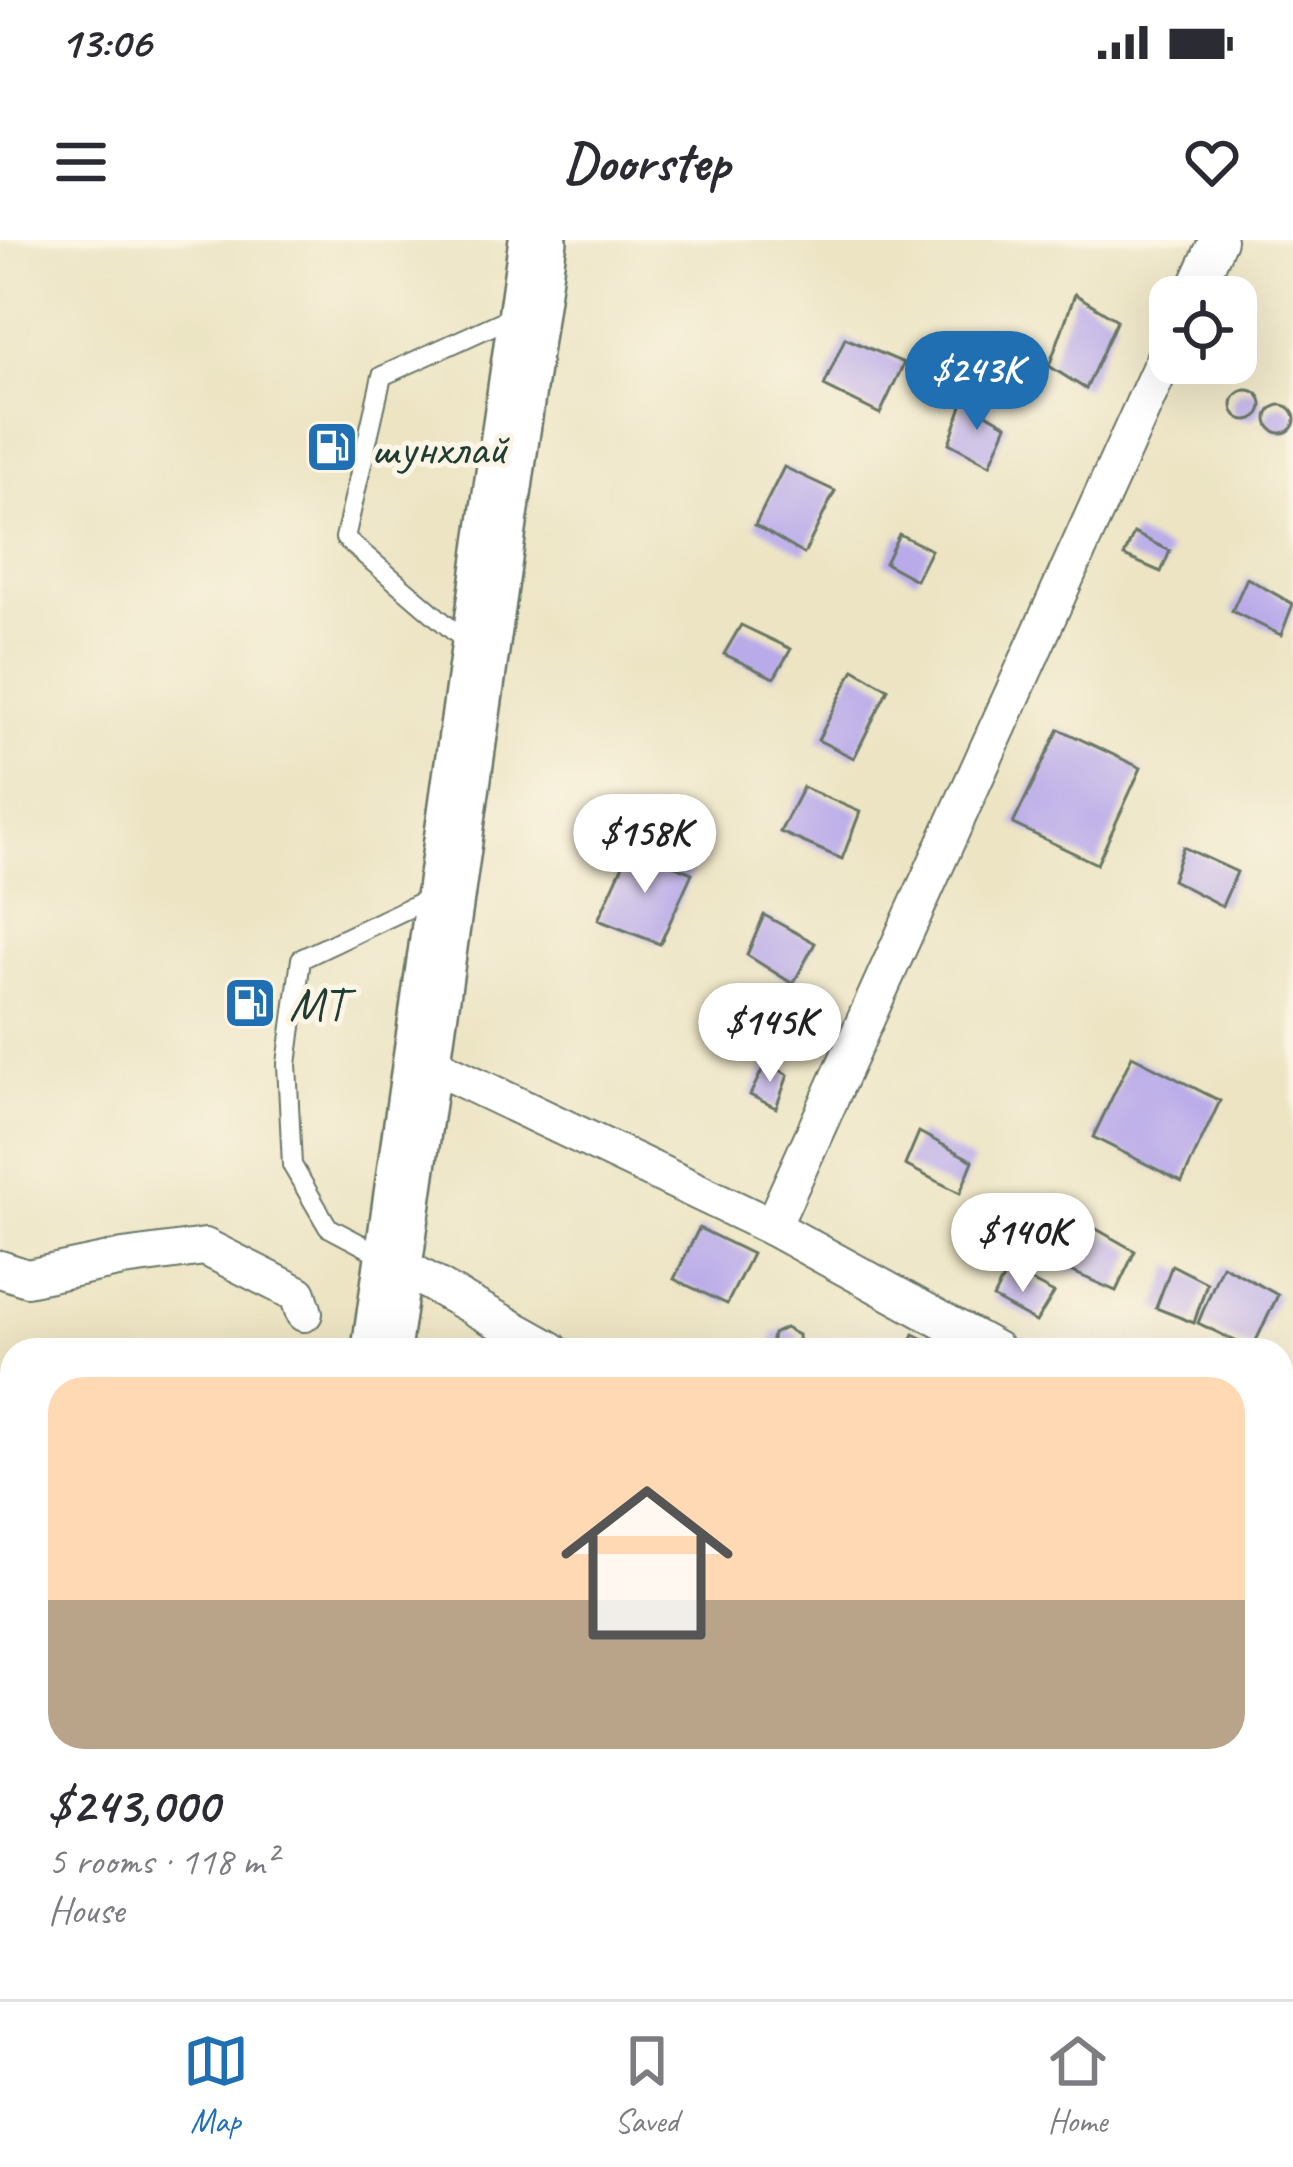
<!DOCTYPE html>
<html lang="en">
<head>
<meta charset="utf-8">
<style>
	body { margin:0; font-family:Caveat,sans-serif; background:#f7f7f7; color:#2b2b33; height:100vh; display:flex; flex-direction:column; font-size:45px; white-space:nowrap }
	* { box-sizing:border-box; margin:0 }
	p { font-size:39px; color:#7c7c81 }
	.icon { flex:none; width:66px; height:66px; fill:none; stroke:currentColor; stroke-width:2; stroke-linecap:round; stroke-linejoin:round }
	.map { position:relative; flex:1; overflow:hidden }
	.side { position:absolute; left:0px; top:1098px; width:1293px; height:663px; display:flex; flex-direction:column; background:#fff; border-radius:36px 36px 0 0; box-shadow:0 12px 48px #0002 }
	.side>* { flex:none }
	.controls { position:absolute; left:1149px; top:36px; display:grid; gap:24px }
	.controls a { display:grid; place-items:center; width:108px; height:108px; border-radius:24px; background:#fff; box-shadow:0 12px 48px #0002; font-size:60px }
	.price { position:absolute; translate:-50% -102px; padding:0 27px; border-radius:42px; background:#fff; color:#222; font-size:39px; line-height:78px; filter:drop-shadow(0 3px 6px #0008) }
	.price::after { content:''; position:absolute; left:50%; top:72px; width:36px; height:27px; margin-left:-18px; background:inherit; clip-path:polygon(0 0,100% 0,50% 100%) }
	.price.on { background:#1f6fb2; color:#fff }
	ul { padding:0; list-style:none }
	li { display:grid; align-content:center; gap:24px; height:636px; padding:0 48px }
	li span { display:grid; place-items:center; height:372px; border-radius:36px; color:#555 }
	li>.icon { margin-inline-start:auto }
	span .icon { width:216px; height:216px; fill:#fffc; stroke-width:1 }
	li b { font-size:51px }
	.status { display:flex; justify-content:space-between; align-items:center; height:84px; padding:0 60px; background:#fff; direction:ltr }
	.status svg { height:33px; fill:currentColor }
	header { display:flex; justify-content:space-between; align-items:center; height:156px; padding:0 48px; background:#fff; font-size:54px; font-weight:800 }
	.menu { display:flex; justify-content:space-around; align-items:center; height:168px; border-top:3px solid #e1e1e2; background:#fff; font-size:33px; color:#7c7c81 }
	.menu a { display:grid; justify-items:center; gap:6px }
	.menu .on { color:#1f6fb2 }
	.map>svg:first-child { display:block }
	.building { fill:#b9aae9 }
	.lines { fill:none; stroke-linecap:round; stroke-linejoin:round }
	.service-casing { stroke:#677766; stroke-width:22 }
	.minor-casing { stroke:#677766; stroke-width:40 }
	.primary-casing { stroke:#677766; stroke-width:62 }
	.service { stroke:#fff; stroke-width:18 }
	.minor { stroke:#fff; stroke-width:36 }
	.primary { stroke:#fff; stroke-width:57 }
	.labels { text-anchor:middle; stroke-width:10; stroke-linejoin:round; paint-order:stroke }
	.poi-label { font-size:48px; fill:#1f3d34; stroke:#fcf5e5; text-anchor:start }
</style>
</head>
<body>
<div class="status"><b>13:06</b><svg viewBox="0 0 49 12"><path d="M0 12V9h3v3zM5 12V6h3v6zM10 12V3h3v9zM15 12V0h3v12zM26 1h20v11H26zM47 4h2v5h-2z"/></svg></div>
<header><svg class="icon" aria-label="menu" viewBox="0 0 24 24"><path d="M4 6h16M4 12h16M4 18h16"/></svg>Doorstep<svg class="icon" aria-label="heart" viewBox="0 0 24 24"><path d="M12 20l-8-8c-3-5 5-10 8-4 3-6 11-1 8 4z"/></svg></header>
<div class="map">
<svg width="1293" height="1759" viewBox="0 0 1293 1759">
	<rect width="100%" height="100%" fill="#fcf5e5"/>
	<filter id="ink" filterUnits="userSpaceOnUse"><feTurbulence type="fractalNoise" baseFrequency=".00833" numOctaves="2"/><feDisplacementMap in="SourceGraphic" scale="24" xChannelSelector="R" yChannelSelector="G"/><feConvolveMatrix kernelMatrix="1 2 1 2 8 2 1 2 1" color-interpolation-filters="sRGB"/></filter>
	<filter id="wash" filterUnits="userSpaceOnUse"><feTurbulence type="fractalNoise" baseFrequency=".004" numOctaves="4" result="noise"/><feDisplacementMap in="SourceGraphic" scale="48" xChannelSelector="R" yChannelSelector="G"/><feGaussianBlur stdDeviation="2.7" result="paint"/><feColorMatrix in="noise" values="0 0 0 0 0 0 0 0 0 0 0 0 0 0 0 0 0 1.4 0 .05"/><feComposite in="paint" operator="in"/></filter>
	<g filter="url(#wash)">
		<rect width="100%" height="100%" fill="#ece4c3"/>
		<g id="blocks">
			<g class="building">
				<path d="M1075 54 1117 80 1086 149 1049 126Z"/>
				<path d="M845 98 904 123 880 174 824 146Z"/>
				<circle cx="1247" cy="165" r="15"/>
				<path d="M964 160 1007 185 990 225 949 203Z"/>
				<circle cx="1281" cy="179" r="14"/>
				<path d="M784 227 835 251 804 314 755 285Z"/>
				<path d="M1134 293 1170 311 1161 332 1124 316Z"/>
				<path d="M899 294 931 310 916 340 885 323Z"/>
				<path d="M1247 338 1293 364 1281 395 1232 371Z"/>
				<path d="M741 385 791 409 774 438 724 414Z"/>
				<path d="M854 429 888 449 854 518 818 500Z"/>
				<path d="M1059 489 1141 528 1097 624 1013 584Z"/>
				<path d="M803 547 860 572 842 619 780 592Z"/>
				<path d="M631 607 692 633 660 704 598 680Z"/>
				<path d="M1183 607 1237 632 1222 666 1172 640Z"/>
				<path d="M764 675 815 703 793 744 747 715Z"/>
				<path d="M1132 816 1220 861 1182 942 1093 897Z"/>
				<path d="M766 822 788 835 776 868 750 855Z"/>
				<path d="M919 892 973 921 960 953 905 925Z"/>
				<path d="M1077 978 1135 1011 1116 1051 1057 1025Z"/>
				<path d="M699 988 752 1014 727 1064 674 1039Z"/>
				<path d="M1172 1025 1207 1043 1194 1083 1156 1068Z"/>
				<path d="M1222 1025 1278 1055 1252 1109 1198 1083Z"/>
				<path d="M1008 1029 1054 1053 1036 1082 993 1058Z"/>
				<path d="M785 1088 798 1095 799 1110H770L773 1094Z"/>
				<path d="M914 1094 947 1110H906Z"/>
				<path d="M1293 1243V1277L1281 1271Z"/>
				<path d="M1293 1339V1387L1281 1380V1359Z"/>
				<path d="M765 1749H808L802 1759H783Z"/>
			</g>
		</g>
	</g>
	<g filter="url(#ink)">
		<use href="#blocks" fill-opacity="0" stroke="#677766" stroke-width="3"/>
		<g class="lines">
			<g class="service-casing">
				<g id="service">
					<path d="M471 406 345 298 382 136 518 74"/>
					<path d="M387 1018 328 987 292 925 287 824 301 719 436 655"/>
				</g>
			</g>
			<g class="minor-casing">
				<g id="minor">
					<path d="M1192 57 1218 0"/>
					<path d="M422 820 772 987 996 1110"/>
					<path d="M772 987 1170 106"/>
					<path d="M392 1021 551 1110"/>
					<path d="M0 1029 27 1038 123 1018 205 1007 298 1054 304 1073"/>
					<path d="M573 1749 588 1759"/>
				</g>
			</g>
			<g class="primary-casing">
				<g id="primary">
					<path d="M381 1110 538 0"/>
					<path d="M300 1759 301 1749"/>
				</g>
			</g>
			<use href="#service" class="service"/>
			<use href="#minor" class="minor"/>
			<use href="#primary" class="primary"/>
		</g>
	</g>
	<defs>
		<g id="fuel-square" transform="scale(2.7)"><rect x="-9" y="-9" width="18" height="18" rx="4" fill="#1f6fb2" stroke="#fcf5e5"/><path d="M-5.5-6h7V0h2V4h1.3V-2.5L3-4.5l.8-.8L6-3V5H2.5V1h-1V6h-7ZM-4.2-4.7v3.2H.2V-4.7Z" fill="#fff"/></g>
	</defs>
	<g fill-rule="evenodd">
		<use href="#fuel-square" x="332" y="207"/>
		<use href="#fuel-square" x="250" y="763"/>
	</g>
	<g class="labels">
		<g class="poi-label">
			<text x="371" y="224">шунхлай</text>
			<text x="289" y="780">МТ</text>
		</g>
	</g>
</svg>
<div class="controls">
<a><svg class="icon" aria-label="locate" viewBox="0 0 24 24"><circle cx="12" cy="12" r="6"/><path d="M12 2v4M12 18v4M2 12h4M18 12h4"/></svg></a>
</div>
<b class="price on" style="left:977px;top:193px">$243K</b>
<b class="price" style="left:645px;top:656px">$158K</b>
<b class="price" style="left:770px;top:845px">$145K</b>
<b class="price" style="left:1023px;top:1055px">$140K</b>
<section class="side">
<ul>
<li><span style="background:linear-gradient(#ffd9b3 60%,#b9a48a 0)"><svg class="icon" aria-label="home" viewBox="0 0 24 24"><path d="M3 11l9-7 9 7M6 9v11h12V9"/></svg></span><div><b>$243,000</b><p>5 rooms · 118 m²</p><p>House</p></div></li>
</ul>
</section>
</div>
<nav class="menu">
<a class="on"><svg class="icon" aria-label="map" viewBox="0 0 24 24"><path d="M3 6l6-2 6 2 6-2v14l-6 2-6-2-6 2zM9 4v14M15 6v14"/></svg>Map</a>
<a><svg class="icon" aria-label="saved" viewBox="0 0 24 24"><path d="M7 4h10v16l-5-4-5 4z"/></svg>Saved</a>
<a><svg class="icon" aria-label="home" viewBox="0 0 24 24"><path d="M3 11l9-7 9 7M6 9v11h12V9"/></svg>Home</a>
</nav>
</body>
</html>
